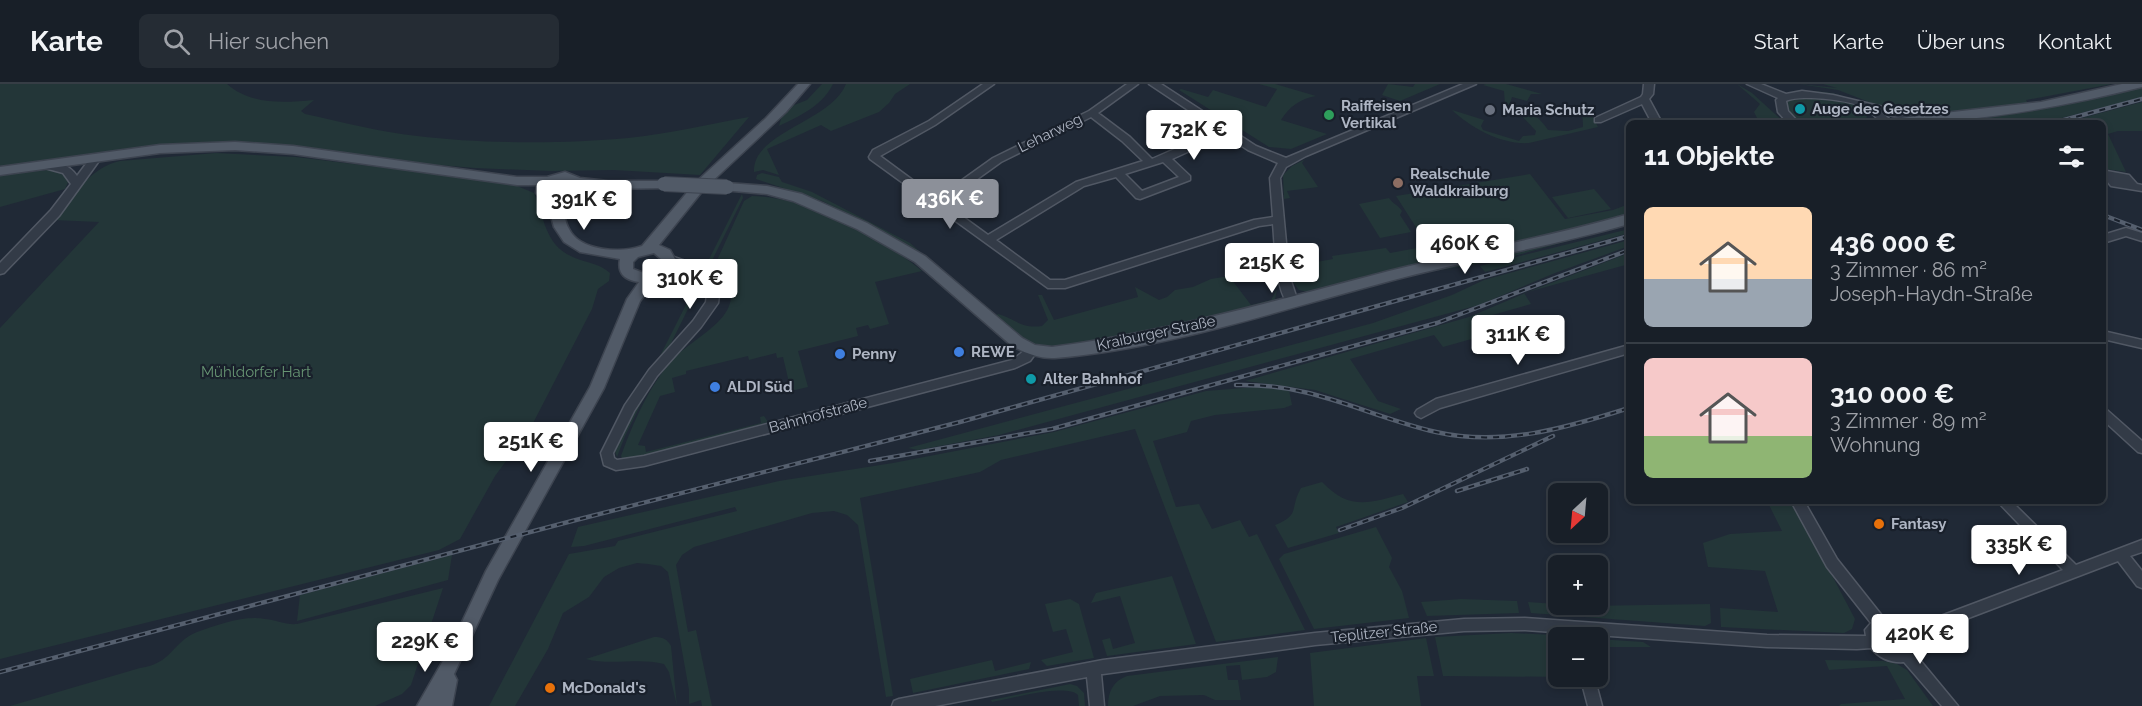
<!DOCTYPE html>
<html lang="de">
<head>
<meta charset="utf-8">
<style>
	body { margin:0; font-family:Raleway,sans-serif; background:#252c34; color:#f1f3f6; height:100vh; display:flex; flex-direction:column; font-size:22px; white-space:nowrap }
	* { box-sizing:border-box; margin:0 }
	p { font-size:20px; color:#9fa2a8 }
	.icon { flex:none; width:33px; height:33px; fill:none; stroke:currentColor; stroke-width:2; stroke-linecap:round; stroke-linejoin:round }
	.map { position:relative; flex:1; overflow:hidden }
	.sheet { position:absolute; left:1626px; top:36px; width:480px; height:384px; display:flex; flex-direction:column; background:#181f28; border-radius:9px; box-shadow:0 3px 9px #0003,0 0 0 2px #363d45 }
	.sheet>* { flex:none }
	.needle { width:39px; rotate:206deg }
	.fabs { position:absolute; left:1548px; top:399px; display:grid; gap:12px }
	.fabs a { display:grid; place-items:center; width:60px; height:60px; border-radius:9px; background:#181f28; box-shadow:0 3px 9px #0003,0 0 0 2px #363d45; font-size:30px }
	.price { position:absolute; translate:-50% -51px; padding:0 14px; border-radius:6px; background:#fff; color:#222; font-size:20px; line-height:39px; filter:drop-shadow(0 2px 3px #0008) }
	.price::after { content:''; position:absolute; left:50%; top:36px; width:18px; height:14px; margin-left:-9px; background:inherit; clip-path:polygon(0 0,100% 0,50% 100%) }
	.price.current { background:#8c9099; color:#fff }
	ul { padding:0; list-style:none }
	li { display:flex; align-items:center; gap:18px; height:150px; padding:0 18px }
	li+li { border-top:2px solid #363d45 }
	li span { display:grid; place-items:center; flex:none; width:168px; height:120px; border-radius:9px; color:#555 }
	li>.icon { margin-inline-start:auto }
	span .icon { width:72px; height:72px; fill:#fffc; stroke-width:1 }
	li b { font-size:26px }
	h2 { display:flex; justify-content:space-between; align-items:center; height:72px; padding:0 18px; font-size:26px }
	header { display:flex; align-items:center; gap:36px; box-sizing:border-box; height:84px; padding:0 30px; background:#181f28; border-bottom:2px solid #363d45 }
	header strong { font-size:28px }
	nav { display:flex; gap:33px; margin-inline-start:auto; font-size:21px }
	.search { width:420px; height:54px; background:#252c34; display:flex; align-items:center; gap:15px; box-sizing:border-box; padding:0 21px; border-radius:9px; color:#9fa2a8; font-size:22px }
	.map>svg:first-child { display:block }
	.green { fill:#233638 }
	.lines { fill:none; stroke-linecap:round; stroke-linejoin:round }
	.minor-casing { stroke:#515864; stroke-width:3 }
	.major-casing { stroke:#3d4450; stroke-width:3 }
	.minor { fill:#333b47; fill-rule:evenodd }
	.major { fill:#515a67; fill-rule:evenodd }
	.rail-casing { stroke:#555f6e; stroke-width:4.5 }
	.rail { stroke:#19202b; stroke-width:2; stroke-dasharray:6; stroke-linecap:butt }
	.major-bridge-casing { stroke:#3d4450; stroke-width:16; stroke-linecap:butt }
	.major-bridge { stroke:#515a67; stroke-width:14 }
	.culture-dot { fill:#0f9aa8; stroke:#19202b; stroke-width:2 }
	.worship-dot { fill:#6b7280; stroke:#19202b; stroke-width:2 }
	.leisure-dot { fill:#2e9e5b; stroke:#19202b; stroke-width:2 }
	.education-dot { fill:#8d6e63; stroke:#19202b; stroke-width:2 }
	.shop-dot { fill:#3f7fe0; stroke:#19202b; stroke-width:2 }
	.food-dot { fill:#e8710a; stroke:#19202b; stroke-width:2 }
	.labels { text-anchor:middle; stroke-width:4.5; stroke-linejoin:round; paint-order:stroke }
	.poi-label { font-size:15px; font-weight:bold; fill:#aeb5c3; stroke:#19202b; text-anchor:start }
	.street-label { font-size:15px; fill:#aeb5c3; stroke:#19202b }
	.park-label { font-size:15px; fill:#669372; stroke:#19202b }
</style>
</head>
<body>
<header>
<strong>Karte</strong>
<div class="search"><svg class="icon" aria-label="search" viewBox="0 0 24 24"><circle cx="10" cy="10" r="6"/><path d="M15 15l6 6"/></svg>Hier suchen</div>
<nav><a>Start</a><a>Karte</a><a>Über uns</a><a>Kontakt</a></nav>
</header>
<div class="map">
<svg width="2142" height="622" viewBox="0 0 2142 622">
	<rect width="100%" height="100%" fill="#202936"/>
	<g class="green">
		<path d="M0 0H227C251 21 283 19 314 16L301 27 305 30C342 38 380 48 417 52 482 60 563 60 628 54 668 50 709 40 749 33L700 91 614 86 551 87 475 84 402 78 281 63H156L3 82 0 89Z"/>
		<path d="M822 0H833C822 22 800 32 779 42L784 25 807 16Z"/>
		<path d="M846 0H910L895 10 889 19 879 28 831 47 821 41 767 65 779 91 763 86 754 88C752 48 831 38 846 0Z"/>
		<path d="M1259 0H1275L1316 12C1300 15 1290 22 1281 36L1327 50 1291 65 1269 63 1179 6 1181 5 1208 13 1213 6 1266 23 1277 5Z"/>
		<path d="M1388 0 1413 3 1415 0H1440L1400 17 1382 11Z"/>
		<path d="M1486 0H1506L1542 10H1531L1527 17 1512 13 1510 19C1525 24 1539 32 1548 46L1568 47 1583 43 1582 20H1586L1598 43 1529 59C1502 61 1471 44 1452 26L1484 36 1481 42 1483 46 1519 57 1523 52 1535 51 1536 47 1520 30 1505 21 1504 7 1483 1Z"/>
		<path d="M1737 0 1752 9 1785 39 1759 38 1754 28 1760 20Z"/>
		<path d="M1799 0 1837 4 1823 0H2112L2026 16 2029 21 1925 31 1887 25 1838 6Z"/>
		<path d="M2142 2V13L2043 39H1996L1989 35 1980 36 1979 39H1912L2039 25Z"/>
		<path d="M1804 8C1825 6 1848 10 1864 24L1867 33 1862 39H1802C1794 31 1784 27 1789 14Z"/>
		<path d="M2142 18V47H2118L2108 50 2126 88 2106 85 2103 81V39H2063Z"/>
		<path d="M216 69 296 73 510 99 534 109C545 136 545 162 575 174 588 179 600 180 610 189L609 197 598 205 592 225 530 345 495 392 460 455 439 466 0 575V244L99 138 53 136C72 113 89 84 120 77Z"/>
		<path d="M1304 76 1302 79 1318 103 1287 107 1290 114 1284 115 1283 91 1292 82Z"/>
		<path d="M57 85 64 86 69 96 65 105 0 123V91Z"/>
		<path d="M762 89 779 93 782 98 812 108 910 159 935 181 886 150 822 117 756 95 757 91Z"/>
		<path d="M1530 90 1565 135 1613 126 1629 120V131L1609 138 1313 209 1299 206 1292 197 1288 164 1294 163 1296 167 1293 168 1300 181 1333 175 1332 172 1386 164 1390 169 1428 162 1396 112Z"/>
		<path d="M1594 105 1611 125 1568 134 1552 113Z"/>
		<path d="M742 110 743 114 625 352 617 373 614 365 617 357Z"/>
		<path d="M752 112C805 112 882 154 922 187L875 198 889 240 870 245 868 241 856 244 858 252 798 267 808 303 791 307 783 273 777 274 776 269 749 276 748 272 686 287V290L672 294 675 308 660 312 638 361 645 362 646 368 761 339 760 333 764 332 768 338 645 374 623 376 621 372C633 339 649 302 673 275 688 259 722 242 729 222 736 204 727 194 714 183L744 117Z"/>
		<path d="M1389 114C1393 120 1398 121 1402 127L1400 131 1411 148 1380 154 1359 120Z"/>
		<path d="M1629 140 1500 176 1411 191 1518 168Z"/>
		<path d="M1629 145V149L1485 188 1480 182Z"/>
		<path d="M1629 156V162L1555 189 1479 221 999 351 918 366 908 364 1373 239 1452 211 1484 196Z"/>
		<path d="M1629 169V180L1524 209 1531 220 1482 234 1493 249 1443 263 1434 251 1350 275 1378 317 1401 325 1390 330 1315 306 1245 297 1469 233 1523 210Z"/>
		<path d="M1229 192 1251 221 1271 216 1277 205 1275 216 1173 243 1066 262H1044L1033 260 1019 253 994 233 998 230C1016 235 1021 245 1042 242L1048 236 1038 211H1042L1054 236 1138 213 1135 203 1159 216 1167 213 1175 206 1193 203 1211 195Z"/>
		<path d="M1255 303 1289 306 1292 321 1284 324 1215 331 1191 337 1187 348 1153 357 1176 423 1199 420 1212 445 1240 436 1249 453 1257 450 1305 546 1216 558 1135 345 1001 376 980 388 860 414 893 612 886 613 858 441 847 431 834 427 812 429 694 463 682 471 676 481 688 548 696 546 712 622H702L701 616 689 620V606L668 488 661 482 648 480 637 479 619 484 604 493 589 513 563 529 548 565 515 622H489L569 470 615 462 618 457 737 427 735 423 584 462 571 463 578 443 779 397 893 379 1054 348 1206 307Z"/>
		<path d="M1322 398C1350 427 1369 419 1403 410L1408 418 1336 443 1339 449 1288 464 1275 441C1301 431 1289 425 1301 404Z"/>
		<path d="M1767 417H1790L1795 427 1799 429 1855 535 1852 545 1844 549 1721 543 1720 524 1778 528 1765 487 1708 483 1703 459 1730 450 1782 447Z"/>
		<path d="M1376 443 1392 474 1389 483 1402 507 1409 534 1314 545 1279 475 1284 470Z"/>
		<path d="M452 471 448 496 297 537 300 511Z"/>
		<path d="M1172 492 1196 560 1107 572 1102 556 1110 554 1113 565 1135 559 1120 512 1091 519 1096 509Z"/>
		<path d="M443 504 411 601 402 610 375 622H10L140 584C172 580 172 558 197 548 217 541 245 531 265 535 277 536 285 541 297 540Z"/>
		<path d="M1070 515 1079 520 1094 574 1047 582 1041 576 1073 568 1066 545 1053 548 1045 520Z"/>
		<path d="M1461 515 1517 517 1519 529 1427 532 1421 518Z"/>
		<path d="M1528 518 1585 522 1710 520 1711 539 1705 542 1531 529Z"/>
		<path d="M1886 545 1899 550 1905 561 1904 564 1898 567 1885 562 1879 551Z"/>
		<path d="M1511 549 1553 551 1559 553 1558 592 1575 593 1443 592 1435 553Z"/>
		<path d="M654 553C663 553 667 555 671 562L677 622 669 588 664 580C638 573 612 582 586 575Z"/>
		<path d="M1426 554 1434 592H1417L1421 622H1314L1310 569Z"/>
		<path d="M1598 555 1643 558 1651 563H1599L1601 569H1598Z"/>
		<path d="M1278 573 1276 588 1267 593 1242 596 1240 581 1226 582 1228 596H1238L1241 616H1215L1204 611 1160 612 1133 622H1108C1108 608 1113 597 1127 592Z"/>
		<path d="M992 576 995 587 1031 578 1029 585 913 609 910 595Z"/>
		<path d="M1825 576 1883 577 1897 580 1907 586 1933 622H1839L1841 620 1905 615 1887 582 1829 586Z"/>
		<path d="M1070 600 1077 602 1084 609 1085 622H1079L1078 611C1065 599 1010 615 992 618L991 616Z"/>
	</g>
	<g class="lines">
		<g class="minor-casing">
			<g id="minor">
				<path d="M983 0H994L935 41 880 72 937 114 993 74 1089 27 1127 0H1138L1098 29 1130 53 1152 75 1218 46 1149 0H1161L1256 62 1286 74 1463 0H1476L1306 72 1286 83 1280 94 1289 191 1298 218 1292 222C1275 215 1275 157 1273 140L1259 142 1065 204H1048L870 75 869 73 873 66 929 37ZM1091 33 1122 57 1143 77 1076 98 988 151 944 119 1001 78ZM1225 51 1248 66 1278 79 1270 94 1273 133 1254 136 1065 196H1050L996 156 1084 102 1116 93 1136 114 1140 115 1190 96V92L1172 75ZM1163 78 1179 93 1142 107 1125 90Z"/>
				<path d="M1644 0H1654L1653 10 1649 15 1662 39H1652L1642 20 1601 38H1595V34L1641 13 1643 10Z"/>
				<path d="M1747 0H1761L1786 10 1802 7 1833 11 1900 27 1928 31 1933 34C1921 42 1895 32 1882 29L1894 39H1883C1877 35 1870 27 1865 24 1852 16 1799 10 1786 17L1788 27 1799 39H1788L1778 28 1776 16 1778 14Z"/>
				<path d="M96 71 101 74 59 132 4 189 0 190V179L51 126 71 100 63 89 41 83V79C55 76 69 80 77 92L92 72Z"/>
				<path d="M2107 87 2129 91 2137 100 2142 101V107L2111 102 2103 92V88Z"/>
				<path d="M2126 144 2142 149V157L2126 152 2103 159V151Z"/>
				<path d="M668 171 709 185 720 204 718 219 701 243 657 292 634 327 613 369 614 374 617 376 644 372 1012 276C1019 272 1027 263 1032 262L1038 266 1030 277 1015 284 644 382 616 386 604 381 601 369 625 321 649 286 693 237 706 218 708 204 701 191 664 178 663 175 664 172Z"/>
				<path d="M2103 247 2142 256V264L2103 255Z"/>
				<path d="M1629 261V269L1440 324 1421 334 1417 332 1415 329 1417 326 1436 315Z"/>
				<path d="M2103 324 2107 326 2142 357V369L2138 368 2103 336Z"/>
				<path d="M1791 417H1804L1837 475 1883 533 1899 537 1909 544 2063 486 1997 417H2011L2076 481 2142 456V468L2130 472 2142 487V504L2137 502 2118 477 1916 554 1919 563 1915 570 1958 622H1942L1904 578C1891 579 1879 574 1871 564L1857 565 1767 563 1525 546 1464 547 1315 561 1103 590H1101L1104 622H1090L1087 593 935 622H892L894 617 899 615 1103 576 1315 549 1464 535 1525 534 1767 551 1866 552 1865 546 1871 539 1827 483ZM1884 545C1893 547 1902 552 1905 562L1903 565C1891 566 1881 561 1879 548Z"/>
				<path d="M1580 592H1594L1602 622H1588Z"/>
			</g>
		</g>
		<g class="major-casing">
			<g id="major">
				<path d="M798 0H810L786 28 704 105 659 161 670 166 675 175 668 189 656 196 640 217 604 304 498 496 454 590 457 596 452 622H417L448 568 486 487 590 303 627 215 639 198C625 196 617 190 620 175L580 168 564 158 554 143 548 121 536 109 537 101H517L293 70 235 66 160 69 0 91V83L160 61 235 58 293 62 517 93H547L565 88 580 94 608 97H669L670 100 669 103 664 104 608 105 582 103 575 112 560 118C565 127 564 137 569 145 580 168 622 169 642 162L695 99 766 34ZM564 96 571 101 566 106 556 110 548 107 552 100ZM654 169 661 175 655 186 644 189 633 185V178L638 173Z"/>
				<path d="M2122 0H2142V3C2058 24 1973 39 1886 39L1892 35 2041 18Z"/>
				<path d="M727 99 767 102 802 110 867 139 925 172 1022 254 1035 261 1052 263C1167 248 1277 216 1389 187 1469 167 1550 153 1629 130V140C1549 163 1467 176 1386 198 1280 226 1165 265 1055 274 1039 275 1025 269 1012 262L915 178 857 145 793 117 767 110 722 106 721 103Z"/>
			</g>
		</g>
		<use href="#minor" class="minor"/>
		<use href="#major" class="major"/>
		<g class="rail-casing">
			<g id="rail">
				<path d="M2053 39 2142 15"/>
				<path d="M2103 131 2142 146"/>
				<path d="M1236 301C1314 299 1363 331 1436 348 1502 363 1566 344 1629 324"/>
				<path d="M870 377 1052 345 1437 239 1629 166"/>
				<path d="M1457 407 1527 385"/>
				<path d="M1340 446 1402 424 1553 352"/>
				<path d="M0 588 572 437 960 338 1629 152"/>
			</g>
		</g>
		<use href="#rail" class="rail"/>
		<g class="major-bridge-casing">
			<path id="major-bridge" d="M664 100 727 103"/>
		</g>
		<use href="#major-bridge" class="major-bridge"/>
	</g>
	<g class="culture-dot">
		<circle cx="1800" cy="25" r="6"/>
		<circle cx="1031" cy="295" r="6"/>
	</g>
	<circle class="worship-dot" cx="1490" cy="26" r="6"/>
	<circle class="leisure-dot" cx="1329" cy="31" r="6"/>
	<circle class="education-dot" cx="1398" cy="99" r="6"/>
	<g class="shop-dot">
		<circle cx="959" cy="268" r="6"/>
		<circle cx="840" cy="270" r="6"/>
		<circle cx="715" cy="303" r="6"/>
	</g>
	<g class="food-dot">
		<circle cx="1879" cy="440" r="6"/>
		<circle cx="550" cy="604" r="6"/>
	</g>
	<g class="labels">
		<g class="poi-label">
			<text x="1341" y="27">Raiffeisen<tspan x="1341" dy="17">Vertikal</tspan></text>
			<text x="1812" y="30">Auge des Gesetzes</text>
			<text x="1502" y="31">Maria Schutz</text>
			<text x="1410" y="95">Realschule<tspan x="1410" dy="17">Waldkraiburg</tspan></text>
			<text x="971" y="273">REWE</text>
			<text x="852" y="275">Penny</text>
			<text x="1043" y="300">Alter Bahnhof</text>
			<text x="727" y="308">ALDI Süd</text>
			<text x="1891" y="445">Fantasy</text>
			<text x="562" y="609">McDonald's</text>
		</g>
		<g class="street-label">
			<text transform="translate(1050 49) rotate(-26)" y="5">Leharweg</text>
			<text transform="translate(1156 249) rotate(-12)" y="5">Kraiburger Straße</text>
			<text transform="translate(818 331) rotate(-15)" y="5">Bahnhofstraße</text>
			<text transform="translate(1384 548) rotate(-6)" y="5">Teplitzer Straße</text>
		</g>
		<g class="park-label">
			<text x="256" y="293">Mühldorfer Hart</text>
		</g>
	</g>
</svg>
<div class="fabs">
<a><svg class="needle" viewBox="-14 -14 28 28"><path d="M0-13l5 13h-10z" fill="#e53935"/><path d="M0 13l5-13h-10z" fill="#9fa2a8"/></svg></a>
<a>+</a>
<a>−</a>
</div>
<b class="price" style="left:1194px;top:77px">732K €</b>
<b class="price current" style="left:950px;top:146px">436K €</b>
<b class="price" style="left:584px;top:147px">391K €</b>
<b class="price" style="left:1465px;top:191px">460K €</b>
<b class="price" style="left:1272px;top:210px">215K €</b>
<b class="price" style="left:690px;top:226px">310K €</b>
<b class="price" style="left:1518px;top:282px">311K €</b>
<b class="price" style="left:531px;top:389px">251K €</b>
<b class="price" style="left:2019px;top:492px">335K €</b>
<b class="price" style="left:1920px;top:581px">420K €</b>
<b class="price" style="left:425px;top:589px">229K €</b>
<section class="sheet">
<h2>11 Objekte<svg class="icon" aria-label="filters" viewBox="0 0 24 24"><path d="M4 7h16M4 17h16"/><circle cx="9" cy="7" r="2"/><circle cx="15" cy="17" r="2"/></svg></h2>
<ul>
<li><span style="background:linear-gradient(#ffd9b3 60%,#9aa5b1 0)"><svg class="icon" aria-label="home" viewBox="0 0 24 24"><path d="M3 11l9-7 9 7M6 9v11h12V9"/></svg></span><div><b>436 000 €</b><p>3 Zimmer · 86 m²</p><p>Joseph-Haydn-Straße</p></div></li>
<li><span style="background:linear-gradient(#f6c9c9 65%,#8fb573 0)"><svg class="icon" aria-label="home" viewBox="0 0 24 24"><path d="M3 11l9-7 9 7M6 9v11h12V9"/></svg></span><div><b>310 000 €</b><p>3 Zimmer · 89 m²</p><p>Wohnung</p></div></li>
</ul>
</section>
</div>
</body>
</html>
